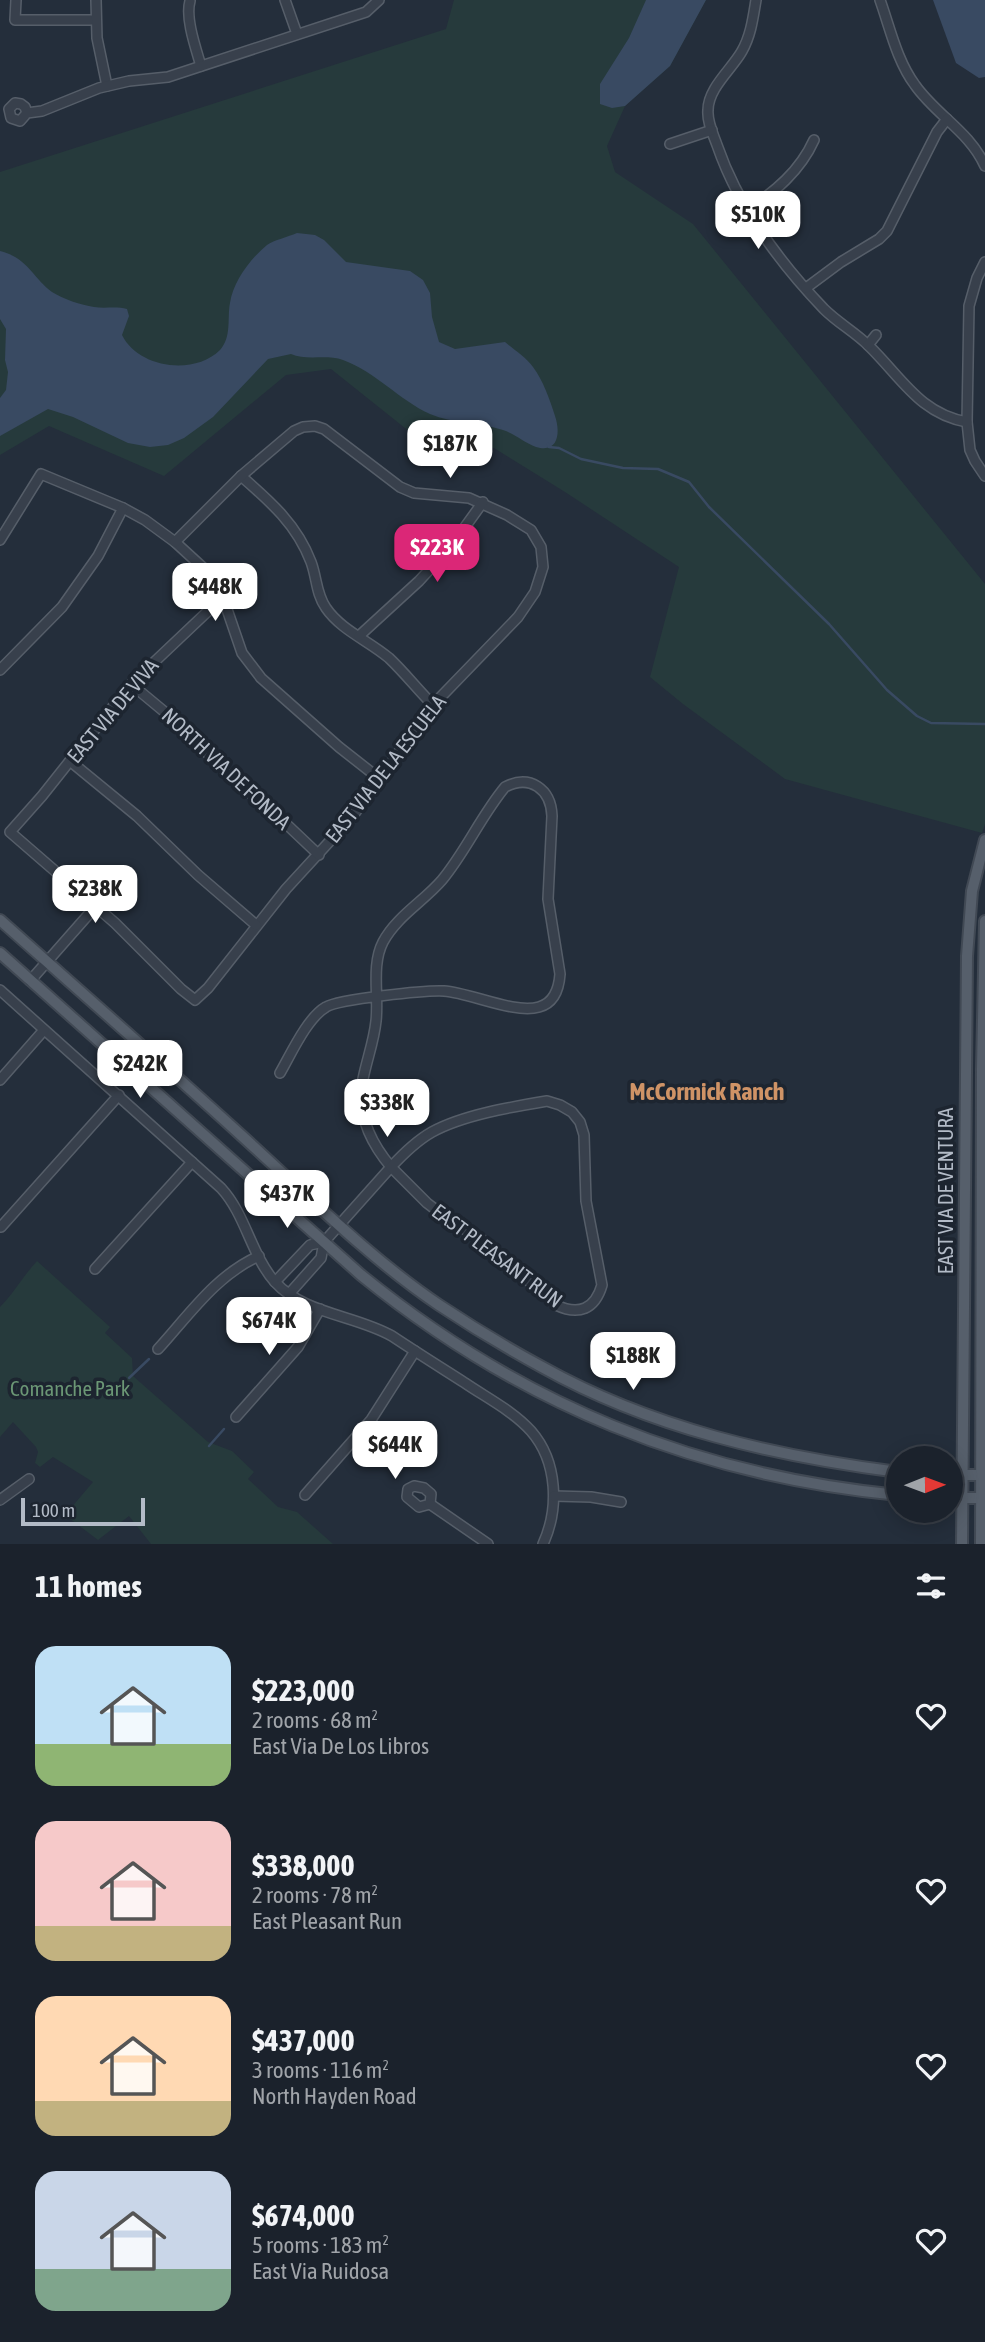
<!DOCTYPE html>
<html lang="en">
<head>
<meta charset="utf-8">
<style>
	body { margin:0; font-family:"Asap Condensed",sans-serif; background:#242a34; color:#f1f3f6; height:100vh; display:flex; flex-direction:column; font-size:26px; white-space:nowrap }
	* { box-sizing:border-box; margin:0 }
	p { font-size:23px; color:#a0a4a9 }
	.icon { flex:none; width:38px; height:38px; fill:none; stroke:currentColor; stroke-width:2; stroke-linecap:round; stroke-linejoin:round }
	.map { position:relative; height:1544px; overflow:hidden }
	.sheet { display:flex; flex-direction:column; background:#1b222c; flex:1 }
	.sheet>* { flex:none }
	.needle { width:46px; rotate:89deg }
	.fabs { position:absolute; left:886px; top:1446px; display:grid; gap:14px }
	.fabs a { display:grid; place-items:center; width:77px; height:77px; border-radius:50%; background:#1b222c; box-shadow:0 4px 18px #0003,0 0 0 2px #393f48; font-size:35px }
	.scale { position:absolute; left:21px; bottom:18px; width:124px; box-sizing:border-box; padding-left:7px; border:4px solid #b3bbc7; border-top:0; font-size:19px; line-height:24px; white-space:nowrap; color:#b3bbc7; -webkit-text-stroke:5px #1d2530; paint-order:stroke }
	.price { position:absolute; translate:-50% -60px; padding:0 16px; border-radius:14px; background:#fff; color:#222; font-size:23px; line-height:46px; filter:drop-shadow(0 2px 4px #0008) }
	.price::after { content:''; position:absolute; left:50%; top:42px; width:21px; height:16px; margin-left:-10px; background:inherit; clip-path:polygon(0 0,100% 0,50% 100%) }
	.price.on { background:#db2777; color:#fff }
	ul { padding:0; list-style:none }
	li { display:flex; align-items:center; gap:21px; height:175px; padding:0 35px }
	li span { display:grid; place-items:center; flex:none; width:196px; height:140px; border-radius:21px; color:#555 }
	li>.icon { margin-inline-start:auto }
	span .icon { width:84px; height:84px; fill:#fffc; stroke-width:1 }
	li b { font-size:30px }
	h2 { display:flex; justify-content:space-between; align-items:center; height:84px; padding:0 35px; font-size:30px }
	.map>svg:first-child { display:block }
	.green { fill:#263a3c }
	.water { fill:#394a62 }
	.lines { fill:none; stroke-linecap:round; stroke-linejoin:round }
	.stream { stroke:#394a62; stroke-width:2.5 }
	.minor-casing { stroke:#565e69; stroke-width:12 }
	.major-casing { stroke:#414954; stroke-width:14 }
	.minor { stroke:#38404c; stroke-width:9 }
	.major { stroke:#565f6b; stroke-width:10 }
	.labels { text-anchor:middle; stroke-width:7; stroke-linejoin:round; paint-order:stroke }
	.street-label { font-size:21px; fill:#b3bbc7; stroke:#1d2530 }
	.park-label { font-size:21px; fill:#6b9775; stroke:#1d2530 }
	.quarter-label { font-size:24px; font-weight:bold; fill:#cf9366; stroke:#1d2530 }
</style>
</head>
<body>
<div class="map">
<svg width="985" height="1544" viewBox="0 0 985 1544">
	<rect width="100%" height="100%" fill="#242e3b"/>
	<g class="green">
		<path d="M454 0H706L670 66 625 106 607 146 615 172 693 224 985 584V824L982 833 785 779 683 704 650 677 679 567 565 492 494 448 425 444 331 369 286 375 164 476 49 426 0 455V172L446 29Z"/>
		<path d="M37 1261 110 1327 105 1333 132 1358 133 1376 208 1442 232 1451 254 1472 248 1479 278 1507 297 1512 333 1544H151L129 1516 98 1540 65 1515 93 1482 53 1457 40 1467 35 1463 38 1452 36 1447 13 1422 0 1437V1307C14 1293 23 1276 37 1261Z"/>
	</g>
	<g class="water">
		<path d="M646 0H706L670 66 625 106 612 108 600 104V84L629 38Z"/>
		<path d="M933 0H985V77L979 78 956 63Z"/>
		<path d="M297 233 315 235 324 240 346 262 410 271 423 280 430 293 432 317 439 342 455 349 505 342C514 350 526 357 533 367 543 380 550 400 555 416 560 430 560 454 536 447 525 443 515 434 503 430 479 422 453 424 430 414 399 400 376 372 343 360 327 354 306 361 291 354L268 359 213 417 184 438 168 445 150 447 128 443 73 417 48 409 0 436V398L6 390 8 372 5 360 6 329 0 319V251C28 258 32 277 52 292 63 299 81 305 94 307 105 309 116 306 127 309L129 316 122 335C138 368 194 376 220 350 232 337 227 318 230 303 233 282 250 259 267 245 274 240 288 237 297 233Z"/>
	</g>
	<g class="lines">
		<g class="stream">
			<path d="M548 444 549 447 559 448 581 459 623 468 658 469 689 482 709 507 829 624 887 690 917 716 931 723 985 724"/>
			<path d="M129 1378 149 1359"/>
			<path d="M209 1446 224 1429"/>
		</g>
		<g class="minor-casing">
			<g id="minor">
				<path d="M16 0 15 20H96"/>
				<path d="M96 0 97 38 107 86"/>
				<path d="M285 0 297 34"/>
				<path d="M756 0C753 18 751 35 742 51 732 69 708 88 708 110 707 122 713 134 717 145 738 206 780 263 824 309 838 323 855 332 869 346 901 377 920 414 967 422"/>
				<path d="M880 0C890 28 897 61 915 85 936 115 970 132 985 166"/>
				<path d="M190 1C185 18 196 49 201 66"/>
				<path d="M27 113 25 107 21 104 15 103 9 109 11 118 20 121 27 113 42 111 99 88 129 81 168 77 366 12 379 0"/>
				<path d="M670 144 712 130"/>
				<path d="M747 210C775 192 800 171 814 140"/>
				<path d="M985 262 977 278 969 306 967 422 970 450 975 461 985 476"/>
				<path d="M806 288 841 262 879 239 887 231 937 132 947 119"/>
				<path d="M868 345 876 335"/>
				<path d="M241 476C271 502 297 525 311 562 317 578 316 594 326 608 341 630 369 641 389 658 404 672 418 690 433 705"/>
				<path d="M0 540 41 474 123 508 145 520 175 542 211 575 219 586 242 653 261 678 339 747 381 780"/>
				<path d="M175 542 241 476 294 431 303 427 315 426 324 429 400 487 414 493 469 498 507 515 531 530 541 547 543 567 535 592 518 617 433 705 352 817 286 889 208 988 195 1000 181 989 115 923 10 832 42 796 131 684 224 596"/>
				<path d="M359 636 419 581 452 545 483 502"/>
				<path d="M0 670 62 607 98 556 123 508"/>
				<path d="M131 684 184 728 225 772 281 819 319 855"/>
				<path d="M70 761 137 816 198 875 256 925"/>
				<path d="M30 981 96 906"/>
				<path d="M0 990 221 1188C246 1215 251 1255 275 1282 304 1314 355 1315 392 1336 416 1352 440 1367 465 1383 487 1398 513 1411 531 1431 558 1462 559 1509 543 1544"/>
				<path d="M280 1073C291 1054 307 1018 326 1007 339 999 427 990 444 991 471 993 514 1014 539 1007 554 1003 559 988 560 974L548 899 552 816C551 789 530 774 505 787 481 816 466 851 442 880 424 901 396 917 383 942 371 965 379 996 376 1021 374 1041 367 1059 363 1079 356 1112 370 1142 391 1167L324 1242 321 1258 289 1294"/>
				<path d="M0 1080 44 1030"/>
				<path d="M547 1101 560 1105 572 1112 580 1122 584 1135 586 1201 602 1285C595 1309 579 1316 556 1305L480 1238 452 1222 427 1203 391 1167C403 1154 416 1141 432 1132 463 1115 511 1107 547 1101Z"/>
				<path d="M1 1227 119 1095"/>
				<path d="M95 1269 192 1162"/>
				<path d="M275 1282 310 1245 324 1242"/>
				<path d="M158 1349C189 1315 216 1275 259 1256"/>
				<path d="M236 1417 298 1347 320 1309"/>
				<path d="M414 1486 424 1488 431 1494 430 1504 419 1507 407 1497 408 1489Z"/>
				<path d="M305 1495 371 1420 415 1351"/>
				<path d="M554 1496 591 1497 621 1502"/>
				<path d="M0 1500 29 1479"/>
				<path d="M430 1504 488 1544"/>
			</g>
		</g>
		<g class="major-casing">
			<g id="major">
				<path d="M0 920C81 992 162 1063 242 1136 306 1194 368 1257 439 1305 472 1327 507 1348 542 1367 651 1428 774 1456 898 1472"/>
				<path d="M0 953 361 1275C520 1404 694 1475 898 1495"/>
				<path d="M950 1475H985"/>
				<path d="M950 1498H985"/>
				<path d="M962 1544 967 956 972 891 985 840"/>
				<path d="M981 1544 982 1069 985 921"/>
			</g>
		</g>
		<use href="#minor" class="minor"/>
		<use href="#major" class="major"/>
	</g>
	<g class="labels">
		<g class="street-label">
			<text transform="translate(113 711) rotate(-50)" y="7">EAST VIA DE VIVA</text>
			<text transform="translate(226 769) rotate(43)" y="7">NORTH VIA DE FONDA</text>
			<text transform="translate(386 769) rotate(-52)" y="7">EAST VIA DE LA ESCUELA</text>
			<text transform="translate(946 1191) rotate(-90)" y="7">EAST VIA DE VENTURA</text>
			<text transform="translate(497 1256) rotate(37)" y="7">EAST PLEASANT RUN</text>
		</g>
		<g class="park-label">
			<text x="70" y="1396">Comanche Park</text>
		</g>
		<g class="quarter-label">
			<text x="707" y="1100">McCormick Ranch</text>
		</g>
	</g>
</svg>
<div class="fabs">
<a><svg class="needle" viewBox="-14 -14 28 28"><path d="M0-13l5 13h-10z" fill="#e53935"/><path d="M0 13l5-13h-10z" fill="#a0a4a9"/></svg></a>
</div>
<div class="scale">100 m</div>
<b class="price" style="left:758px;top:251px">$510K</b>
<b class="price" style="left:450px;top:480px">$187K</b>
<b class="price on" style="left:437px;top:584px">$223K</b>
<b class="price" style="left:215px;top:623px">$448K</b>
<b class="price" style="left:95px;top:925px">$238K</b>
<b class="price" style="left:140px;top:1100px">$242K</b>
<b class="price" style="left:387px;top:1139px">$338K</b>
<b class="price" style="left:287px;top:1230px">$437K</b>
<b class="price" style="left:269px;top:1357px">$674K</b>
<b class="price" style="left:633px;top:1392px">$188K</b>
<b class="price" style="left:395px;top:1481px">$644K</b>
</div>
<section class="sheet">
<h2>11 homes<svg class="icon" aria-label="filters" viewBox="0 0 24 24"><path d="M4 7h16M4 17h16"/><circle cx="9" cy="7" r="2"/><circle cx="15" cy="17" r="2"/></svg></h2>
<ul>
<li><span style="background:linear-gradient(#bfe0f5 70%,#8fb573 0)"><svg class="icon" aria-label="home" viewBox="0 0 24 24"><path d="M3 11l9-7 9 7M6 9v11h12V9"/></svg></span><div><b>$223,000</b><p>2 rooms · 68 m²</p><p>East Via De Los Libros</p></div><svg class="icon" aria-label="heart" viewBox="0 0 24 24"><path d="M12 20l-8-8c-3-5 5-10 8-4 3-6 11-1 8 4z"/></svg></li>
<li><span style="background:linear-gradient(#f6c9c9 75%,#c2b280 0)"><svg class="icon" aria-label="home" viewBox="0 0 24 24"><path d="M3 11l9-7 9 7M6 9v11h12V9"/></svg></span><div><b>$338,000</b><p>2 rooms · 78 m²</p><p>East Pleasant Run</p></div><svg class="icon" aria-label="heart" viewBox="0 0 24 24"><path d="M12 20l-8-8c-3-5 5-10 8-4 3-6 11-1 8 4z"/></svg></li>
<li><span style="background:linear-gradient(#ffd9b3 75%,#c2b280 0)"><svg class="icon" aria-label="home" viewBox="0 0 24 24"><path d="M3 11l9-7 9 7M6 9v11h12V9"/></svg></span><div><b>$437,000</b><p>3 rooms · 116 m²</p><p>North Hayden Road</p></div><svg class="icon" aria-label="heart" viewBox="0 0 24 24"><path d="M12 20l-8-8c-3-5 5-10 8-4 3-6 11-1 8 4z"/></svg></li>
<li><span style="background:linear-gradient(#c9d6e8 70%,#7fa58c 0)"><svg class="icon" aria-label="home" viewBox="0 0 24 24"><path d="M3 11l9-7 9 7M6 9v11h12V9"/></svg></span><div><b>$674,000</b><p>5 rooms · 183 m²</p><p>East Via Ruidosa</p></div><svg class="icon" aria-label="heart" viewBox="0 0 24 24"><path d="M12 20l-8-8c-3-5 5-10 8-4 3-6 11-1 8 4z"/></svg></li>
</ul>
</section>
</body>
</html>
